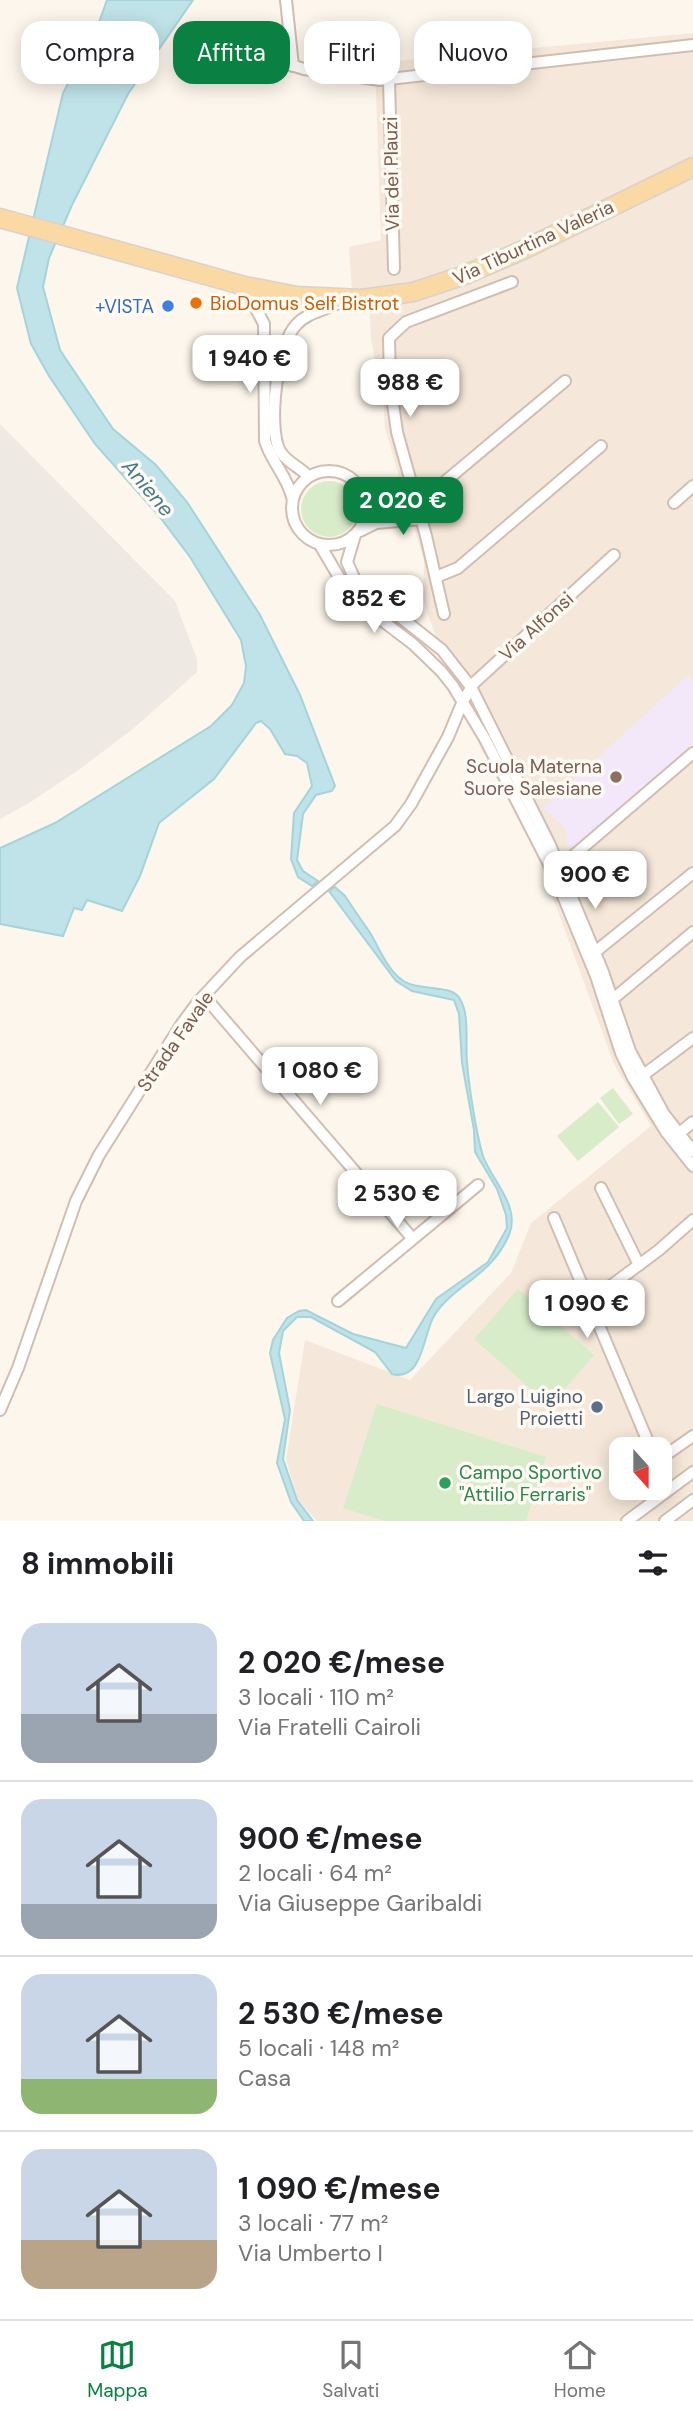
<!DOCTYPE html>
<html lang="it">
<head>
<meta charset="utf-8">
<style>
	body { margin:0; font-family:"DM Sans",sans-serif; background:#f6f6f6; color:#202124; height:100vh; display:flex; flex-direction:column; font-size:26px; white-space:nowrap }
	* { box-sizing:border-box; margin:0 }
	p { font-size:23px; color:#757577 }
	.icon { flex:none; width:38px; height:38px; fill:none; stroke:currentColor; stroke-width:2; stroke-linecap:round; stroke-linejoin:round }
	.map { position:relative; height:1521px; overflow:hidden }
	.details { display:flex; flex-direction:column; background:#fff; flex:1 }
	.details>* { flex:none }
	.banner { position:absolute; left:21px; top:21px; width:651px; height:63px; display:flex; gap:14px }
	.needle { width:46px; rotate:159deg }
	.fabs { position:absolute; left:609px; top:1437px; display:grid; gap:14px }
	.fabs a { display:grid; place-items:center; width:63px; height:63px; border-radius:14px; background:#fff; box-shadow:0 4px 18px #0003; font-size:35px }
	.price { position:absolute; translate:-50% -60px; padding:0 16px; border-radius:14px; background:#fff; color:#222; font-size:23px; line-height:46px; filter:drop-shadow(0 2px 4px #0008) }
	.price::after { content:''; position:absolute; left:50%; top:42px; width:21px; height:16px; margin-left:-10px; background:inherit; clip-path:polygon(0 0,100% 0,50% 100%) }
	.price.selected { background:#0b8043; color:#fff }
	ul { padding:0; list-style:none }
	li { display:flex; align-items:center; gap:21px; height:175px; padding:0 21px }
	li+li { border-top:2px solid #e0e0e0 }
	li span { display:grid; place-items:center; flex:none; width:196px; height:140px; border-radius:21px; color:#555 }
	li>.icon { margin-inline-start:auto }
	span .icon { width:84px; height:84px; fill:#fffc; stroke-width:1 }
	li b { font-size:30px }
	h2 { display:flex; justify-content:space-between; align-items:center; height:84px; padding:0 21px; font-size:30px }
	.tag { padding:0 24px; border-radius:21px; background:#fff; box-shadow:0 4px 18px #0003; font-size:24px; line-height:63px }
	.tag.selected { background:#0b8043; color:#fff }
	.menu { display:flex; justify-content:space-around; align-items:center; height:98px; border-top:2px solid #e0e0e0; background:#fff; font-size:19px; color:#757577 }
	.menu a { display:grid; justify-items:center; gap:4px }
	.menu .selected { color:#0b8043 }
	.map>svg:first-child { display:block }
	.residential { fill:#f5e8da; fill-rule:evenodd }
	.industrial { fill:#efe9e4 }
	.education { fill:#f3e8fa }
	.green { fill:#d8ecc9 }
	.water { fill:#bfe3e8; stroke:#a5d3da; stroke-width:2 }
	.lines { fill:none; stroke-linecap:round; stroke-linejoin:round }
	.minor-casing { stroke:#d1beb0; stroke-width:14 }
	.primary-casing { stroke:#dad1cd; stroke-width:21 }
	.minor { stroke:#fff; stroke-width:10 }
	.primary { stroke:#fbd9a5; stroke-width:18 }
	.food-dot { fill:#e8710a; stroke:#fffaf3; stroke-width:2.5 }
	.shop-dot { fill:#3f7fe0; stroke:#fffaf3; stroke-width:2.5 }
	.education-dot { fill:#8d6e63; stroke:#fffaf3; stroke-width:2.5 }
	.service-dot { fill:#5c6f8a; stroke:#fffaf3; stroke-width:2.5 }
	.leisure-dot { fill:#2e9e5b; stroke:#fffaf3; stroke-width:2.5 }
	.labels { text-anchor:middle; stroke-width:7; stroke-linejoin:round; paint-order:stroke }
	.street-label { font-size:19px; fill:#7a5c4d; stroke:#fffaf3 }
	.food-label { font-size:19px; fill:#c56008; stroke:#fffaf3; text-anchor:start }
	.shop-label { font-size:19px; fill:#366cbe; stroke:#fffaf3; text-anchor:end }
	.education-label { font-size:19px; fill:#785e54; stroke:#fffaf3; text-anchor:end }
	.service-label { font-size:19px; fill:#4e5e75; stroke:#fffaf3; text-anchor:end }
	.leisure-label { font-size:19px; fill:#27864d; stroke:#fffaf3; text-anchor:start }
	.water-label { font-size:21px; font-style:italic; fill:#437c86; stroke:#fffaf3 }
</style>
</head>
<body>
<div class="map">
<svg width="693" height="1521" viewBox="0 0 693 1521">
	<rect width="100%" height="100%" fill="#fdf6ec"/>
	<path class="residential" d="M693 33V1521H317L297 1499 286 1459 305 1340 410 1380 511 1273 531 1223 651 1126 614 1064 539 860 463 713 423 600 424 561 385 428 383 398 371 340 369 292H352L349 247 381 240 375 63ZM621 1449H660V1488H621Z"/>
	<path class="industrial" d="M0 424 175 601 197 659V672L134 728 80 769 29 803 0 819Z"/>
	<path class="education" d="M688 675 693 682V746L572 847H567L566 829 543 808Z"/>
	<g class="green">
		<circle cx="329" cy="509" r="28"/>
		<path d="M613 1088 633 1114 619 1124 600 1098Z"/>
		<path d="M598 1102 619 1127 578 1161 557 1136Z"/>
		<path d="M518 1289 594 1355 550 1406 474 1339Z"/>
		<path d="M377 1404 546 1457 526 1521H384L343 1508Z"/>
	</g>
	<g class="water">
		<path d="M107 0H193L128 94 72 205 49 258 43 287 60 350 113 429 156 465 187 502 260 615 300 695 335 786 332 791 316 795 303 814 297 860 303 871 318 881 312 886 298 877 291 859 294 813 312 786 307 763 297 756 285 754 270 729 261 721 256 723 214 779 159 823 140 876 122 911 87 900 82 910 74 908 63 936 0 924V848L55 823 211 726 232 705 244 683 246 666 241 640 190 557 159 516 95 444 49 376 31 344 17 288 63 93 97 28Z"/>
		<path d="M335 887 345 896C353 908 361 920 369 931 379 947 386 968 402 980 418 992 451 983 460 999 470 1015 465 1043 467 1062 469 1087 476 1133 483 1156 492 1181 521 1206 509 1235 491 1277 453 1285 434 1316 423 1334 423 1382 392 1374L375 1352 311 1317H297L283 1331 279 1353 290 1410 283 1459 297 1500 313 1521H304L291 1502 277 1463 285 1419 270 1353 273 1340 287 1318 299 1311 306 1310 353 1334 406 1348 436 1299 488 1262 507 1228 506 1215 497 1189 475 1152 474 1130 462 1063 459 1014 454 1000 412 991 396 981 329 891Z"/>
	</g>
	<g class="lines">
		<g class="minor-casing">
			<g id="minor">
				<path d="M286 0 293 66"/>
				<path d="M250 52 304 69 380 80 693 45"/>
				<path d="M389 80 394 269"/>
				<path d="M238 288 251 299 264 324 265 441C271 461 287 476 292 497"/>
				<circle cx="329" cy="508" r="37"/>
				<path d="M308 476C300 467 286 462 280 451 267 428 277 345 296 325 308 311 329 310 344 300"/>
				<path d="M674 503 693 486"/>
				<path d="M417 505 565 381"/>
				<path d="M360 531 376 523 421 519"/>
				<path d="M355 535 347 562 356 582 442 650 471 687 550 845 603 972 630 1051 664 1114 693 1151"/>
				<path d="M320 545 350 596 413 644 441 671 453 686 485 739 553 872 596 976 621 1053 633 1078 666 1132 693 1166"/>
				<path d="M436 577 458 568 601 446"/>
				<path d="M444 614 426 536 397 432 390 382 389 338 406 322 512 282"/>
				<path d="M559 868 693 753"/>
				<path d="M595 952 693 873"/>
				<path d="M204 996 412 1238"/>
				<path d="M613 999 693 932"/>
				<path d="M642 1076 693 1038"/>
				<path d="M678 1134 693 1122"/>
				<path d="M601 1188 639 1265"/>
				<path d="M554 1218 651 1449"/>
				<path d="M338 1301 478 1185"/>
				<path d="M589 1302 659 1250 693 1220"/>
				<path d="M0 1410 18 1368 76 1201 99 1155 181 1025 198 1002 240 957 395 826 411 804 448 737 463 701 474 683 614 555"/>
				<path d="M660 1459 693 1436"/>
				<path d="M627 1521 693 1472"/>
				<path d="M665 1521 693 1500"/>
			</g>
		</g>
		<g class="primary-casing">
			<path id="primary" d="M0 218 245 286 297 296 362 299 413 292 462 276 523 250 693 167"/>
		</g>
		<use href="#minor" class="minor"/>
		<use href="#primary" class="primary"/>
	</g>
	<circle class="food-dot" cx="196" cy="303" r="7"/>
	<circle class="shop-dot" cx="168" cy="306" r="7"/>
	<circle class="education-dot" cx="616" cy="777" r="7"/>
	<circle class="service-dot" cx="597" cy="1407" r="7"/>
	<circle class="leisure-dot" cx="445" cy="1483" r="7"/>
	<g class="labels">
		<g class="street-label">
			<text transform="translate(391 174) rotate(-91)" y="7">Via dei Plauzi</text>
			<text transform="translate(533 242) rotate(-25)" y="7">Via Tiburtina Valeria</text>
			<text transform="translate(536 626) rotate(-42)" y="7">Via Alfonsi</text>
			<text transform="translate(175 1041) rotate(-55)" y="7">Strada Favale</text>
		</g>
		<g class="food-label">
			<text x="210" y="310">BioDomus Self Bistrot</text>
		</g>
		<g class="shop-label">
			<text x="154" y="313">+VISTA</text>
		</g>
		<g class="education-label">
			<text x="602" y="773">Scuola Materna<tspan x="602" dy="22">Suore Salesiane</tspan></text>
		</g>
		<g class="service-label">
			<text x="583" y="1403">Largo Luigino<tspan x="583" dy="22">Proietti</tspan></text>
		</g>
		<g class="leisure-label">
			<text x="459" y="1479">Campo Sportivo<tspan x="459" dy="22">"Attilio Ferraris"</tspan></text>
		</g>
		<g class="water-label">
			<text transform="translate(148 488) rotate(50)" y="7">Aniene</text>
		</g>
	</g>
</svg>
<div class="fabs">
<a><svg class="needle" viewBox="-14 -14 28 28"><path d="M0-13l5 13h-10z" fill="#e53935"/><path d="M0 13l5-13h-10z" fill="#757577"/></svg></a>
</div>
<b class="price" style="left:250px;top:395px">1 940 €</b>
<b class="price" style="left:410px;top:419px">988 €</b>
<b class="price selected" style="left:403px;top:537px">2 020 €</b>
<b class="price" style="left:374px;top:635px">852 €</b>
<b class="price" style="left:595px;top:911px">900 €</b>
<b class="price" style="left:320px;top:1107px">1 080 €</b>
<b class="price" style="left:397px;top:1230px">2 530 €</b>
<b class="price" style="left:587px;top:1340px">1 090 €</b>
<div class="banner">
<a class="tag">Compra</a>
<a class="tag selected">Affitta</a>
<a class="tag">Filtri</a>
<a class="tag">Nuovo</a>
</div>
</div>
<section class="details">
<h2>8 immobili<svg class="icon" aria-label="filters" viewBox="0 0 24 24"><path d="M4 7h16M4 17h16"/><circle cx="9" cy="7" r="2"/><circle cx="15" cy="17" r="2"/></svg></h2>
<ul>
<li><span style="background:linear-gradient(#c9d6e8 65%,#9aa5b1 0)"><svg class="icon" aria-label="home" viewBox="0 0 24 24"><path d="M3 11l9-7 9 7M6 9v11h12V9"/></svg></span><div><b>2 020 €/mese</b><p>3 locali · 110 m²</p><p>Via Fratelli Cairoli</p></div></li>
<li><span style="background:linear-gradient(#c9d6e8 75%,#9aa5b1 0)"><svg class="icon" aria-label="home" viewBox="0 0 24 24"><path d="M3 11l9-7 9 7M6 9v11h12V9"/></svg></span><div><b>900 €/mese</b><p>2 locali · 64 m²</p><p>Via Giuseppe Garibaldi</p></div></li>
<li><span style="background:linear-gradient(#c9d6e8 75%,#8fb573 0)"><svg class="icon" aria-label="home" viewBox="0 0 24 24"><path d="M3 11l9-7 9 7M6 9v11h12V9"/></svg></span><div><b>2 530 €/mese</b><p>5 locali · 148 m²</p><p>Casa</p></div></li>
<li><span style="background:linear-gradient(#c9d6e8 65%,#b9a48a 0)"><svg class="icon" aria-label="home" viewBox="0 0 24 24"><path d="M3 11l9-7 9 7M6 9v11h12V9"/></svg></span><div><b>1 090 €/mese</b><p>3 locali · 77 m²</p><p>Via Umberto I</p></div></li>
</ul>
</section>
<nav class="menu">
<a class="selected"><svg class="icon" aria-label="map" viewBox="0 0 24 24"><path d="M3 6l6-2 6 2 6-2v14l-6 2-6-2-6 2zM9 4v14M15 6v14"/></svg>Mappa</a>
<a><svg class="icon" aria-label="saved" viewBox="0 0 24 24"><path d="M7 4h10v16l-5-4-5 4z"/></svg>Salvati</a>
<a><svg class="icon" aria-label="home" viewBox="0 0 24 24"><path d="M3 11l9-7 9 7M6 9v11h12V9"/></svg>Home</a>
</nav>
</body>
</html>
